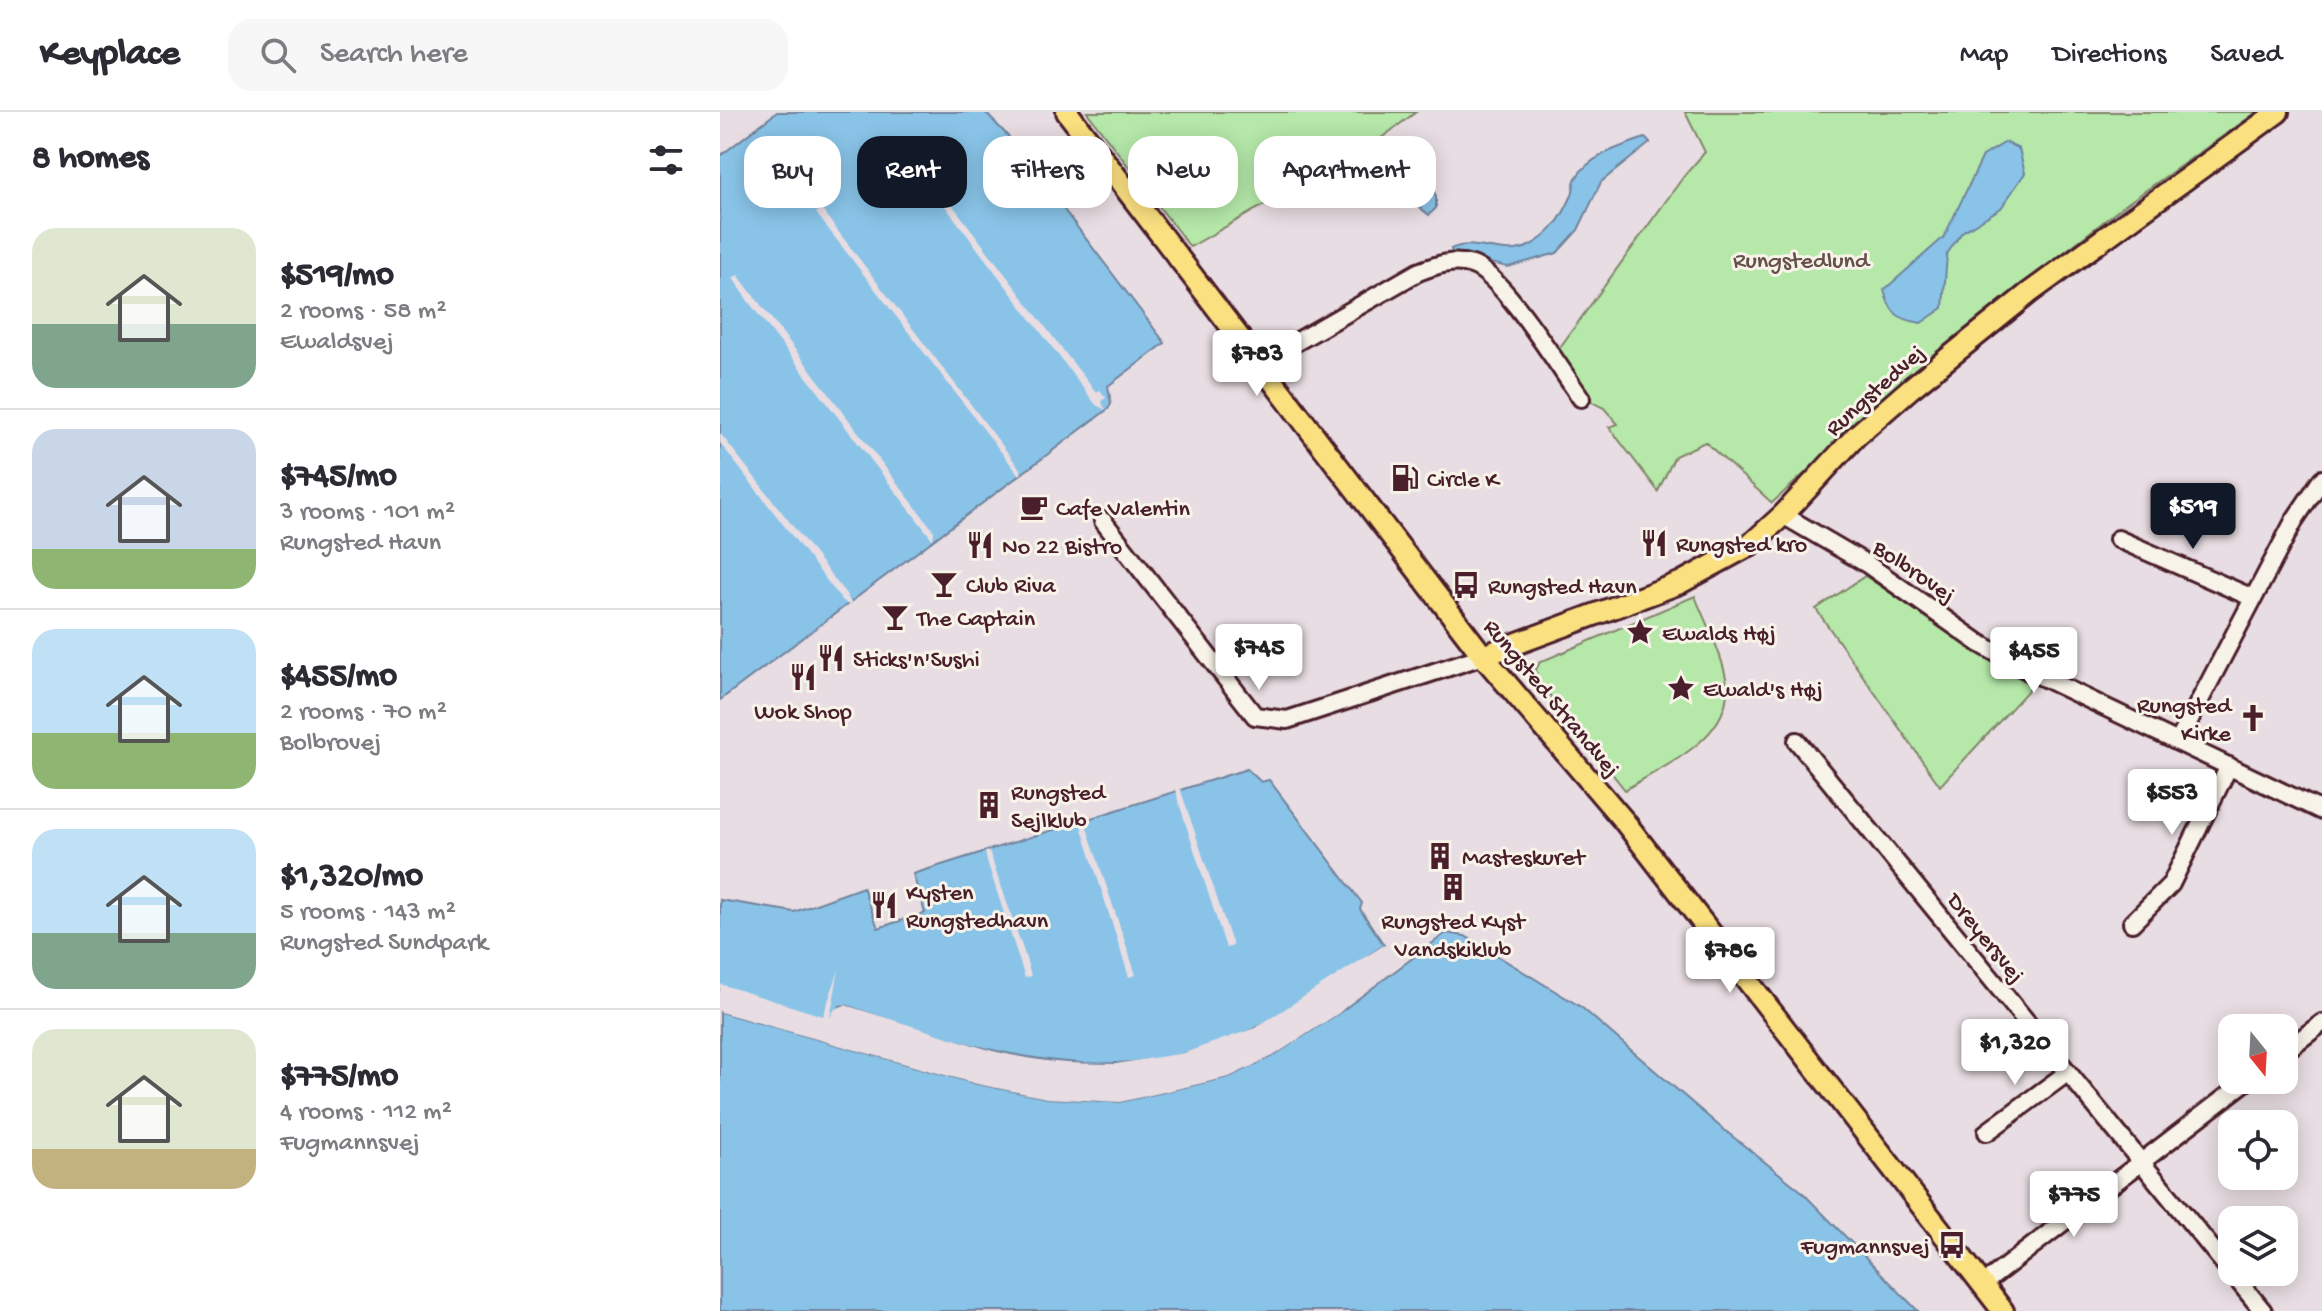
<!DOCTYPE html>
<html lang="en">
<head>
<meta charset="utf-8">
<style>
	body { margin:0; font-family:"Gochi Hand",sans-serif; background:#f7f7f7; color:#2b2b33; height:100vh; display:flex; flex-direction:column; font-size:30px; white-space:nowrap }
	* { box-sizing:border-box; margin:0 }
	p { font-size:26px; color:#7c7c81 }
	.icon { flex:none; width:44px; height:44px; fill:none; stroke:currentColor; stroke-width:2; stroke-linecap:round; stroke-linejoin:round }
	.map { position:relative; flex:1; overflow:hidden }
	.panel { display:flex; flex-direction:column; background:#fff; width:720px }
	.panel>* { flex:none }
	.guide { position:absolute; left:24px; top:24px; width:760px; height:72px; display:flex; gap:16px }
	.needle { width:52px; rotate:162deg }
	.buttons { position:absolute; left:1498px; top:902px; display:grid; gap:16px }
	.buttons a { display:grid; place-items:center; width:80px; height:80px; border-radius:16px; background:#fff; box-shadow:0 4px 20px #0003; font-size:40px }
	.price { position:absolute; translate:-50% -68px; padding:0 18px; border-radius:8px; background:#fff; color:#222; font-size:26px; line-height:52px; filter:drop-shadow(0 2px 4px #0008) }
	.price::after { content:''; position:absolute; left:50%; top:48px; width:24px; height:18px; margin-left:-12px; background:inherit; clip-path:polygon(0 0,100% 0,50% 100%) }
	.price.current { background:#111827; color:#fff }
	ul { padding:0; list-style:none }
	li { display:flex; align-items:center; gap:24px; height:200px; padding:0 32px }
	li+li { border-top:2px solid #e1e1e2 }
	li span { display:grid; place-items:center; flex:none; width:224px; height:160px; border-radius:24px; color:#555 }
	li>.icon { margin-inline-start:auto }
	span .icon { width:96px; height:96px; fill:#fffc; stroke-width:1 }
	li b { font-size:34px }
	h2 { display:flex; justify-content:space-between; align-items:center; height:96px; padding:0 32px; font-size:34px }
	.tag { padding:0 28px; border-radius:24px; background:#fff; box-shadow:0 4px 20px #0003; font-size:28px; line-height:72px }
	.tag.current { background:#111827; color:#fff }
	header { display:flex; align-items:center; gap:48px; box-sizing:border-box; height:112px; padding:0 40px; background:#fff; border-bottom:2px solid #e1e1e2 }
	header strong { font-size:38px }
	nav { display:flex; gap:44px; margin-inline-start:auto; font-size:28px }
	.search { width:560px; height:72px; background:#f7f7f7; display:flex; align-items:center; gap:20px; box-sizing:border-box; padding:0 28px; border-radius:24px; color:#7c7c81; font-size:30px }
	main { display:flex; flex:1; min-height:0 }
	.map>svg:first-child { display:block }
	.green { fill:#b5e8a9; stroke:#80846a; stroke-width:2 }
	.water { fill:#89c4e8; stroke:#70829c; stroke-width:2 }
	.pier { fill:#e8dde2 }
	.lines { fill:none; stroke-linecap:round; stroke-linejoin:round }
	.minor-casing { stroke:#4a1f2b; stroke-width:22 }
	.major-casing { stroke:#4a1f2b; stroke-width:26 }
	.minor { stroke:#f7f3e8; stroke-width:16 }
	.major { stroke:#fbe080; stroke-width:20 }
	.labels { text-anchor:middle; stroke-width:6; stroke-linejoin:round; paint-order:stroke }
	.park-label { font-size:24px; fill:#65514a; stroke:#f7f3e8 }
	.street-label { font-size:24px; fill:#4a1f2b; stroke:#f7f3e8 }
	.poi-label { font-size:24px; fill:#4a1f2b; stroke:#f7f3e8; text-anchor:start }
</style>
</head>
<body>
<header>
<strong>Keyplace</strong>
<div class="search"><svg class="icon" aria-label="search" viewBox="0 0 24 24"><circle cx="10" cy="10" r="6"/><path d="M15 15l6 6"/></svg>Search here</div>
<nav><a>Map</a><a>Directions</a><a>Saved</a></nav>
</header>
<main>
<section class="panel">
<h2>8 homes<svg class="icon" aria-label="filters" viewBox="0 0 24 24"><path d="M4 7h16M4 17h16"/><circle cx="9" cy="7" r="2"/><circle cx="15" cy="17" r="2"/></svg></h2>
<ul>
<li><span style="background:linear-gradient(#dfe7d0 60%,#7fa58c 0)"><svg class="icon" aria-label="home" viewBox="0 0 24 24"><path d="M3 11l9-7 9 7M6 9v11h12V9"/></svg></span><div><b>$519/mo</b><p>2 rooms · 58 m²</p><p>Ewaldsvej</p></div></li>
<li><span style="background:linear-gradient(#c9d6e8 75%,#8fb573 0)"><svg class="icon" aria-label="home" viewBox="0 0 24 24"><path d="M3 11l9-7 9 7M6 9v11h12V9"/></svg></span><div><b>$745/mo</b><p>3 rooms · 101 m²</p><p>Rungsted Havn</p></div></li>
<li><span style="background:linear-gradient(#bfe0f5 65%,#8fb573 0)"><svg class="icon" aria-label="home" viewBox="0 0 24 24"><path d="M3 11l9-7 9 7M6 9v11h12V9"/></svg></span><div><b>$455/mo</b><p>2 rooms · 70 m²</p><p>Bolbrovej</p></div></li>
<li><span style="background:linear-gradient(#bfe0f5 65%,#7fa58c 0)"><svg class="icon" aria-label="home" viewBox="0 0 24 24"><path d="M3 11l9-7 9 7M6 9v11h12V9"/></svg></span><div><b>$1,320/mo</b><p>5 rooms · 143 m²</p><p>Rungsted Sundpark</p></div></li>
<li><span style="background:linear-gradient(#dfe7d0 75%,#c2b280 0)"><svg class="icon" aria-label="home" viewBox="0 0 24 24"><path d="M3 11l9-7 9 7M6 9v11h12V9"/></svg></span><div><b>$775/mo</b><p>4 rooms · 112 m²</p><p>Fugmannsvej</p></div></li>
</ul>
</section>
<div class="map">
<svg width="1602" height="1199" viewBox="0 0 1602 1199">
	<rect width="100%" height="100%" fill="#e8dde2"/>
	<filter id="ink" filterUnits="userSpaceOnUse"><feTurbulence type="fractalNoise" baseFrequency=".0125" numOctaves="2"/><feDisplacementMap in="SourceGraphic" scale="16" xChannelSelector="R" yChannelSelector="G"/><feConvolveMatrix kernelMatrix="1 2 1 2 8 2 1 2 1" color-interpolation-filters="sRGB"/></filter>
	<g filter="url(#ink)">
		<g class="green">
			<path d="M367 0H696L660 27 470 135Z"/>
			<path d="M965 0H1537L1405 93 1241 220 1052 391 985 330 955 344 938 379 889 315 898 312 884 296 872 290 838 238 964 64 985 40Z"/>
			<path d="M1145 464 1312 574 1220 674 1096 497Z"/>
			<path d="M975 484C985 510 1001 539 1006 566 1017 625 944 653 905 678L817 567 816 557 820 550Z"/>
		</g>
		<g class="water">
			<path d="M57 0H265L288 24 445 231 388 274 391 292 388 297 0 588V44Z"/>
			<path d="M925 26 930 31 881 70 858 118 837 141 788 155 733 143 731 137C754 125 785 147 809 134 831 123 842 106 852 83 854 78 853 71 856 66 870 43 902 34 925 26Z"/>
			<path d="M1286 30 1299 37 1305 61 1281 96 1242 120 1227 142 1223 196 1201 211C1177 207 1170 201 1164 178L1224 125 1263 44Z"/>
			<path d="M700 52 716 84V96L709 103C692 92 686 74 690 55Z"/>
			<path d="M527 657 541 670 549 668 642 791 640 797 664 833C629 857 595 883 558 904 407 988 276 945 125 893L120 894 108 912 0 879V788L74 800 143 775 158 816 205 801 193 762Z"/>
			<path d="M726 821 745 824 861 895 998 1013 1080 1078 1198 1199H0V900L257 972 327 986 400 990 509 965 553 944 619 901Z"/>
		</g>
		<g class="pier">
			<path d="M183 28 349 246 376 280 380 278 386 286 381 289 386 298 376 293 197 57 178 32Z"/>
			<path d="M101 97 298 354 302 361 299 363 113 123 96 101Z"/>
			<path d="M18 163 214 419 213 428 28 189 13 166Z"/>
			<path d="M0 321 126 482 131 491 128 493 121 487 0 331Z"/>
			<path d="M460 676 513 834 506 836 458 688 456 677Z"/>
			<path d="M364 707 416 863 409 865 362 717 361 708Z"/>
			<path d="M269 739 305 843 311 864 305 866 267 749 265 740Z"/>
			<path d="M664 833 666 836 560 907 498 936 430 952 362 956 294 949 125 897 118 899 108 916 0 883V872L103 904 119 858 110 906 115 897 125 893 295 946 327 951 396 952 464 941 535 916Z"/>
			<path d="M641 880 619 901 553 944 509 965 400 990 327 986 257 972 0 900 1 896 258 968 327 982 400 986 507 962 551 940Z"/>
		</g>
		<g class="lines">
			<g class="minor-casing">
				<g id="minor">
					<path d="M538 252 698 160C716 153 733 147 752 153 782 162 840 257 861 286"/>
					<path d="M1063 403 1147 452 1259 531 1299 554 1602 699"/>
					<path d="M383 409 535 604 567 608 763 544"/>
					<path d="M1398 427 1533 486"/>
					<path d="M1077 629 1543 1199"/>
					<path d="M1458 630 1575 407 1602 367"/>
					<path d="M1412 811 1451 772 1509 654"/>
					<path d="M1564 940 1602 911"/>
					<path d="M1267 1020 1347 961"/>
					<path d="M1263 1172 1528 968"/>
				</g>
			</g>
			<g class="major-casing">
				<g id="major">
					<path d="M347 0 763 544 904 709 1283 1199"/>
					<path d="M763 544 960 471 1030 433 1063 403 1136 324 1191 276 1309 181 1558 0"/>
				</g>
			</g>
			<use href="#minor" class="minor"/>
			<use href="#major" class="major"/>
		</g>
	</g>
	<defs>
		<g id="fuel-bare" transform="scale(2.16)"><path d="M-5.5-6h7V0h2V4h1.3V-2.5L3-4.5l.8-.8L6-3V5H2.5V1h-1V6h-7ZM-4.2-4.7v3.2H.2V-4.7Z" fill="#4a1f2b" stroke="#f7f3e8" stroke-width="2.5" paint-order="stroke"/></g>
		<g id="cafe-bare" transform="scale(2.16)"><path d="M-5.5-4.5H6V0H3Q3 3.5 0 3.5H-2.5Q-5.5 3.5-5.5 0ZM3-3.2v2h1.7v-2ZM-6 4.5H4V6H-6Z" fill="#4a1f2b" stroke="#f7f3e8" stroke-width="2.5" paint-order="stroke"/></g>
		<g id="restaurant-bare" transform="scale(2.16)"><path d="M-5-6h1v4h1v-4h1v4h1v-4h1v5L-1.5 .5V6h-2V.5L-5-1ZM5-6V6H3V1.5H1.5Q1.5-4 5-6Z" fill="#4a1f2b" stroke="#f7f3e8" stroke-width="2.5" paint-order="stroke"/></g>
		<g id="bar-bare" transform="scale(2.16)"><path d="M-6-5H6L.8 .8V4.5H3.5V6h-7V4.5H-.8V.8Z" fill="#4a1f2b" stroke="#f7f3e8" stroke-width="2.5" paint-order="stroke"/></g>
		<g id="bus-bare" transform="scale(2.16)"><path d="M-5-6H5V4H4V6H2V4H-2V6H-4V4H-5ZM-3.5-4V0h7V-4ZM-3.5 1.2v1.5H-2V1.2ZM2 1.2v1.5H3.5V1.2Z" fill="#4a1f2b" stroke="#f7f3e8" stroke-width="2.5" paint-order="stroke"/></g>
		<g id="sight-bare" transform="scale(2.16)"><path d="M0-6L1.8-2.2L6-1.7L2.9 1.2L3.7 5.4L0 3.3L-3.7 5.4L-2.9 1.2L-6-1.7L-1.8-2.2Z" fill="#4a1f2b" stroke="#f7f3e8" stroke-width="2.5" paint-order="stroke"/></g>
		<g id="church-bare" transform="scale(2.16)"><path d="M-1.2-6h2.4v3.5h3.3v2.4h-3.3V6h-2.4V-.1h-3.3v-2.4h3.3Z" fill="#4a1f2b" stroke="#f7f3e8" stroke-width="2.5" paint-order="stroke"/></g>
		<g id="building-bare" transform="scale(2.16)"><path d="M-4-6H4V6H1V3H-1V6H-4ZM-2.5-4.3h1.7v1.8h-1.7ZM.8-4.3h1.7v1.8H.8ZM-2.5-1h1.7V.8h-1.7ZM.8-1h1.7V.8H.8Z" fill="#4a1f2b" stroke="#f7f3e8" stroke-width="2.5" paint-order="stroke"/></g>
	</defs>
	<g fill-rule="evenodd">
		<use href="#fuel-bare" x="685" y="366"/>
		<use href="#cafe-bare" x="314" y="395"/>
		<use href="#restaurant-bare" x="934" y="431"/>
		<use href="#restaurant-bare" x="260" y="433"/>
		<use href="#bar-bare" x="224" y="472"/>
		<use href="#bus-bare" x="746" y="473"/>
		<use href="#bar-bare" x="175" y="505"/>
		<use href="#sight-bare" x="920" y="520"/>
		<use href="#restaurant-bare" x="111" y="546"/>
		<use href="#restaurant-bare" x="83" y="565"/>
		<use href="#sight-bare" x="961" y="576"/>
		<use href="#church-bare" x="1533" y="606"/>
		<use href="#building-bare" x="269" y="693"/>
		<use href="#building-bare" x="720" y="744"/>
		<use href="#building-bare" x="733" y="775"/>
		<use href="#restaurant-bare" x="164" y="793"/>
		<use href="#bus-bare" x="1232" y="1133"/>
	</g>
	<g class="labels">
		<g class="park-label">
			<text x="1081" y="155">Rungstedlund</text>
		</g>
		<g class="street-label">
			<text transform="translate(1154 277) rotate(-42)" y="8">Rungstedvej</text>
			<text transform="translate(1195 458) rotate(34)" y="8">Bolbrovej</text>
			<text transform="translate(833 585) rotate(50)" y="8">Rungsted Strandvej</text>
			<text transform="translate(1267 825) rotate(51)" y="8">Dreyersvej</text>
		</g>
		<g class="poi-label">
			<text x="707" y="374">Circle K</text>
			<text x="336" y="403">Cafe Valentin</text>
			<text x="956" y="439">Rungsted kro</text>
			<text x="282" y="441">No 22 Bistro</text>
			<text x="246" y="480">Club Riva</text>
			<text x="768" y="481">Rungsted Havn</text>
			<text x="197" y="513">The Captain</text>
			<text x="942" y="528">Ewalds Høj</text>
			<text x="133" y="554">Sticks'n'Sushi</text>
			<text x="983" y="584">Ewald's Høj</text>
			<text x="1511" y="600" text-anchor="end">Rungsted<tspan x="1511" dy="28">Kirke</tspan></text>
			<text x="83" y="606" text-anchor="middle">Wok Shop</text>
			<text x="291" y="687">Rungsted<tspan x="291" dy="28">Sejlklub</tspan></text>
			<text x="742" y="752">Masteskuret</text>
			<text x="186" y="787">Kysten<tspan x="186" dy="28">Rungstedhavn</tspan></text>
			<text x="733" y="816" text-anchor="middle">Rungsted Kyst<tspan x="733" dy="28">Vandskiklub</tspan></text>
			<text x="1210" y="1141" text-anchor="end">Fugmannsvej</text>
		</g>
	</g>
</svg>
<div class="buttons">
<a><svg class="needle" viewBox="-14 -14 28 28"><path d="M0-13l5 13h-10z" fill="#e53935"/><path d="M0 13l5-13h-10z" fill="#7c7c81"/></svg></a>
<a><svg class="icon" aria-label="locate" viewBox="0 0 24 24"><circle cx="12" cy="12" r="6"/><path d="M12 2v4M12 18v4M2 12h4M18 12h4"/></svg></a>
<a><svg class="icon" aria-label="layers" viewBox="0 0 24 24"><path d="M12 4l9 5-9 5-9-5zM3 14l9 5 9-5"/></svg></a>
</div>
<b class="price" style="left:537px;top:286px">$783</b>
<b class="price current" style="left:1473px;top:439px">$519</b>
<b class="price" style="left:539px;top:580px">$745</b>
<b class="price" style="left:1314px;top:583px">$455</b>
<b class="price" style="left:1452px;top:725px">$553</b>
<b class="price" style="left:1010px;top:883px">$786</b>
<b class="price" style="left:1295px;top:975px">$1,320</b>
<b class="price" style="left:1354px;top:1127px">$775</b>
<div class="guide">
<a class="tag">Buy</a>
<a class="tag current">Rent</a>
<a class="tag">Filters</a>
<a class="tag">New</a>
<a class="tag">Apartment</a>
</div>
</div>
</main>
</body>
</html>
